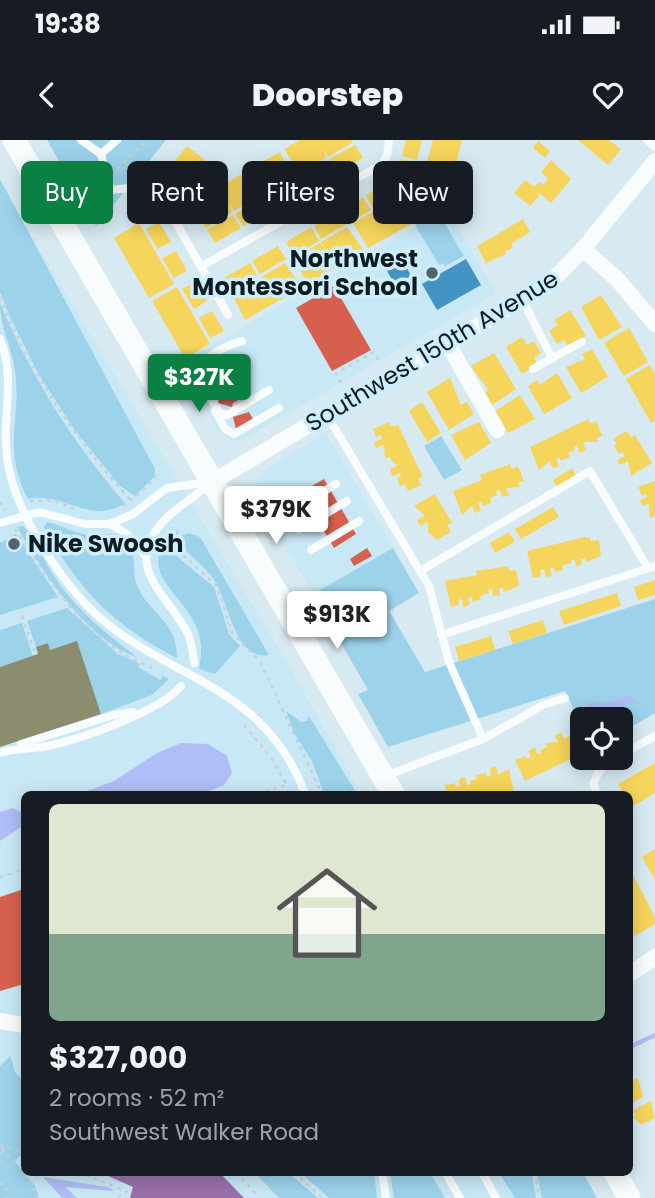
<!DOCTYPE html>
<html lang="en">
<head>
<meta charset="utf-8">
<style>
	body { margin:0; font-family:Poppins,sans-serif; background:#242831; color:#f1f3f6; height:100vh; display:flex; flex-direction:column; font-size:26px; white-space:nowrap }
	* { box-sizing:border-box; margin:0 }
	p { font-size:23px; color:#9ea1a6 }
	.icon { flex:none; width:38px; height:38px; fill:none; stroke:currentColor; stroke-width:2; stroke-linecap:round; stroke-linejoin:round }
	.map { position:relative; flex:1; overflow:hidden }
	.drawer { position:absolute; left:21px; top:651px; width:612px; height:385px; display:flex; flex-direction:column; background:#171b24; border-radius:10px; box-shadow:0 4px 18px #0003 }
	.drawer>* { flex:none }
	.hud { position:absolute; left:21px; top:21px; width:614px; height:63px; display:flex; gap:14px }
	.controls { position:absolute; left:570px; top:567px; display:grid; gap:14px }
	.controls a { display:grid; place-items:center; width:63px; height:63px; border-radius:10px; background:#171b24; box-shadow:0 4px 18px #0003; font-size:35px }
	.price { position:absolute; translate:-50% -60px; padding:0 16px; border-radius:7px; background:#fff; color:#222; font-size:23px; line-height:46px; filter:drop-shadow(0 2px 4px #0008) }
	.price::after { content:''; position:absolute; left:50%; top:42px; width:21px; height:16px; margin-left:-10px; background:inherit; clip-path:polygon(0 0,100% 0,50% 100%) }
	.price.on { background:#0b8043; color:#fff }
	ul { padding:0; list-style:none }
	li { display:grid; align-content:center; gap:14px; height:371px; padding:0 28px }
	li span { display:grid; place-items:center; height:217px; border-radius:10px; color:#555 }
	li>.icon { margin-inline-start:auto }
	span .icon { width:126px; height:126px; fill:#fffc; stroke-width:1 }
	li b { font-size:30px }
	.tag { padding:0 24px; border-radius:10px; background:#171b24; box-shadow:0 4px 18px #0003; font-size:24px; line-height:63px }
	.tag.on { background:#0b8043; color:#fff }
	.status { display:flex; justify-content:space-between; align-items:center; height:49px; padding:0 35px; background:#171b24; direction:ltr }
	.status svg { height:19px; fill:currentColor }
	header { display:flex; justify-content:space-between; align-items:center; height:91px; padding:0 28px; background:#171b24; font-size:32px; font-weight:800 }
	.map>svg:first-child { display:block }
	.built { fill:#c9e8f6 }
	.green { fill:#9cd3eb }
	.water { fill:#afbef6 }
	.homes { fill:#f6d55c }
	.shops { fill:#d6604d }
	.offices { fill:#9970ab }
	.schools { fill:#4393c3 }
	.industry { fill:#8c8c6e }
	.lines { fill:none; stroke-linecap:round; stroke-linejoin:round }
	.stream { stroke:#afbef6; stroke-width:4.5 }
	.path { stroke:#cad0d2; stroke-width:2.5; stroke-dasharray:3.5 5; stroke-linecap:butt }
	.lane { stroke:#f9fcfd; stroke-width:8 }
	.street { stroke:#f9fcfd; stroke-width:16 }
	.secondary { stroke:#f9fcfd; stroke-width:23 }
	.poi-dot { fill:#54636a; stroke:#cceefd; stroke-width:2.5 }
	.labels { text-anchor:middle; stroke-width:7; stroke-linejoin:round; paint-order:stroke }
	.poi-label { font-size:24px; font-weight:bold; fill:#0e1b20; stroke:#cceefd; text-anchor:end }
	.street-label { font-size:24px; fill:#0e1b20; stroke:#cceefd }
</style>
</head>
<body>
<div class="status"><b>19:38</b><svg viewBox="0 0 49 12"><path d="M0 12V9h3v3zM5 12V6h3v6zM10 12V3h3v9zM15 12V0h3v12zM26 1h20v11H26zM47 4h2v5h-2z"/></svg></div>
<header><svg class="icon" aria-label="back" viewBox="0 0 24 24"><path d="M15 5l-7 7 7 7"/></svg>Doorstep<svg class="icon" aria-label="heart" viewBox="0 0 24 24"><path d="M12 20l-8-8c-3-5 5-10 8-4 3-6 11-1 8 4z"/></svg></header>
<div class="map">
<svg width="655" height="1058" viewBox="0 0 655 1058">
	<rect width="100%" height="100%" fill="#d7eaf2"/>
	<g class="built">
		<path d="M0 43 298 541 361 654H24V1032H582L596 1058H0Z"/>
		<path d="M447 69 496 153 246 298 233 301 220 294 179 224Z"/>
		<path d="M326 293 393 408 313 454 258 358 256 343 264 330Z"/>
	</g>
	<g class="green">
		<path d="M47 0H166L96 86Z"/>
		<path d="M0 39 155 329 154 337 135 356 120 346 74 289 39 235 10 177 0 152Z"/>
		<path d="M438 72 464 116 445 126 443 123 439 125 415 85Z"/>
		<path d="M0 163C31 236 74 305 125 363 90 386 64 351 28 359 1 307 22 282 15 231 12 206 0 189 0 163Z"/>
		<path d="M441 296 462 330 444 340 424 306Z"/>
		<path d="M47 382C61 385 74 393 88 395 101 396 115 390 125 398 138 409 131 431 137 445 149 475 177 479 177 518 114 486 79 451 44 387Z"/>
		<path d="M23 386C38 401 45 425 58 442 80 473 108 495 137 517 88 502 41 430 17 387Z"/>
		<path d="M176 390 180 396 189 393 200 397 269 515C233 522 229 457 212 437 200 421 184 411 170 395Z"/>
		<path d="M16 394 58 457 0 475V403Z"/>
		<path d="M162 404 214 447 229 494 240 506 215 534 199 529C215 463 141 452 162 404Z"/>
		<path d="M393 408 419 453 389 471 425 532 655 459V573L621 593V579H583V589L565 551 388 607 358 554 368 550 313 454Z"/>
		<path d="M67 468 118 514 140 524 138 527 160 540 163 536 169 539 152 555 101 574 77 502 50 510 48 503 36 507 27 481Z"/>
		<path d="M22 483 33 516 0 527V490Z"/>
		<path d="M286 571 301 582 307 581 309 576 357 654H324L312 621 294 593Z"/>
		<path d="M10 916 16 934 24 941V1014L17 1018 16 1023 35 1046 39 1058H0V926Z"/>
		<path d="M255 1033H289L318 1058H279Z"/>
		<path d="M301 1033H374L377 1058H329Z"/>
		<path d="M390 1033H430L445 1058H394Z"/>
		<path d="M499 1033H532L536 1058H515Z"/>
		<path d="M537 1033H583L597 1058H542Z"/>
	</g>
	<g class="water">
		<path d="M629 555 637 561 625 565 608 579 586 577 588 564 594 561 602 564Z"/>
		<path d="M181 603 208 604 227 616 232 633 224 645 202 654H79L114 641 157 613Z"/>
		<path d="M13 668 24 674V685L0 701V672Z"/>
		<path d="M43 1037 107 1047 116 1051 65 1047 77 1058H62Z"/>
	</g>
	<g class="homes">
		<path d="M300 0H352L353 2 328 17 324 10 326 18 300 32 284 9Z"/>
		<path d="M406 0H422L417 20 402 16Z"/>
		<path d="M433 0H462L446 62 418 55Z"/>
		<path d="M578 0H609L621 9 608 25Z"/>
		<path d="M538 1 550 11 545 18 533 8Z"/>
		<path d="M355 5 363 18 337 32 329 19Z"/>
		<path d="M187 6 210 24 196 42 189 37 186 41 183 38 174 49 161 39 171 27 181 35 183 32 173 24Z"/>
		<path d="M280 12 292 38 268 51 251 28Z"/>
		<path d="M401 19 416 23 410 45 395 41Z"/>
		<path d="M551 20 571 39 551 63 538 52 539 56 530 66 514 53 525 40 534 47 539 42 543 45 548 38 541 32Z"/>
		<path d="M326 21 334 34 309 49 301 36Z"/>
		<path d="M247 31 259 56 234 71 229 64 232 72 206 88 190 64Z"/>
		<path d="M294 40 302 53 276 68 268 55Z"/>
		<path d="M386 44 394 57 373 69 366 55Z"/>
		<path d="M414 48 429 74 368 108 353 83Z"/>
		<path d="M363 57 371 70 351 82 343 69Z"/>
		<path d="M261 59 268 72 243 86 235 74Z"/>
		<path d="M339 71 347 84 321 99 314 86Z"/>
		<path d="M233 75 241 88 215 103 207 90Z"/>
		<path d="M523 79 530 92 511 104 513 107 505 112 506 114 486 123 477 106Z"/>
		<path d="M159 82 171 102 157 109 146 89Z"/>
		<path d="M139 83 174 144 149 158 114 98Z"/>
		<path d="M311 87 319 101 293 116 286 102Z"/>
		<path d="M347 87 364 111 307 144 294 118 320 103 325 109 321 102Z"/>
		<path d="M278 106 286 119 260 134 252 121Z"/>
		<path d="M176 111 187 131 173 138 162 118Z"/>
		<path d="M250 123 257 136 231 151 224 138Z"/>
		<path d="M285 123 302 147 245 180 232 154 258 139 263 145 260 138Z"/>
		<path d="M195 142 207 161 194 169 182 149Z"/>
		<path d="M177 147 210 204 185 218 152 161Z"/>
		<path d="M601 155 622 187 599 200 581 167Z"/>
		<path d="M570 170 586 196 568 207 564 200 557 204 549 191 558 185 554 180Z"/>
		<path d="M212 171 224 191 210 198 199 178Z"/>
		<path d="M629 188 648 222 624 236 604 203Z"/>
		<path d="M522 197 527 205 534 201 541 213 534 218 538 224 522 234 506 207Z"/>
		<path d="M592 209 608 237 581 253 566 227 585 219 582 214Z"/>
		<path d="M494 213 516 249 492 265 485 252 488 250 471 226Z"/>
		<path d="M650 225 655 234V281L651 283 626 239Z"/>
		<path d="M557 233 572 258 544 274 528 246 537 240 540 245Z"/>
		<path d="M450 238 461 265 467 262 474 274 449 290 427 252Z"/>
		<path d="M520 255 535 279 508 293 495 271Z"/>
		<path d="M422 262 441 293 427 302 409 271Z"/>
		<path d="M588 279 590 284 596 281 602 296 596 298 598 302H583L586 310 580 313 577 305 574 307 575 310 568 313 570 317 561 321 559 317 556 319 559 326 553 329 550 321 539 330 530 307Z"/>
		<path d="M389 282 391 287 398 285 423 337 418 339 421 345 408 351 405 344 400 346 397 338 401 336 400 333 392 336 390 329 397 326 389 317 385 319 384 305 376 308 374 302 382 299 380 295 376 297 373 289Z"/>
		<path d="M479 282 491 303 465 320 451 295Z"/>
		<path d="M627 291 631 297 635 295 652 323 631 336 628 321 620 325 617 320 625 316 623 312 619 314 614 306 617 304 613 299Z"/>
		<path d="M510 324 512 329 518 326 524 341 518 343 520 347 506 348 509 355 502 357 500 350 496 351 497 355 490 358 491 363 483 366 482 362 478 363 481 371 475 373 472 366 462 375 453 351 482 340 480 335Z"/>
		<path d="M572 328 577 338 558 349 553 340Z"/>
		<path d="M655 341V376L650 378 649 363 642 366 640 360 647 357 646 354 642 356 638 347Z"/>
		<path d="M435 354 452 383 447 385 451 392 437 400 428 392V382L420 386 417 380 425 376 414 366Z"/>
		<path d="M553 367 559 377 521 399 515 389Z"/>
		<path d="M509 392 515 402 495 413 490 403Z"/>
		<path d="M585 397H590L591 401 599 400 601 416 586 422 585 418 581 419 582 425 576 426 575 420H571V423L562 426 563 430 555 432 554 428H550L552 436 546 437 544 429 540 430 541 436 533 438 527 411Z"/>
		<path d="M508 426 509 431 516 430 519 446 504 452 503 448H499L500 455 493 456 492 449 488 450 489 453 480 456 481 459 473 462 472 457 468 458 470 465 463 467 462 459 458 460 459 465 451 467 445 441 477 435 476 431Z"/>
		<path d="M655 440V455L638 460 634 447Z"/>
		<path d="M617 453 621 466 564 485 559 471Z"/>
		<path d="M543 480 547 493 513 504 508 491Z"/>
		<path d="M491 496 495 510 459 521 455 507Z"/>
		<path d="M561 592 564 599 575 592 583 613 525 641 515 620 525 616 527 619 531 617 528 611 535 607 537 614 541 613 540 610 547 607 545 603 558 602 555 596Z"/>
		<path d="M655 623V653L632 667 630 654H624L618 644Z"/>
		<path d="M496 626 498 635 509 629 514 653 447 654 445 645 455 643 456 647 460 646 459 639 465 637 467 645 470 644V641L477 639 476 635 486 633 487 637 491 636 490 628Z"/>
		<path d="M655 709V740L642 717Z"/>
		<path d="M630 729 655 777V784L635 796 630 787Z"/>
		<path d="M630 933 634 940 638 938 643 957 630 964Z"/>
		<path d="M651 961 655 978 641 985 633 977 636 975 633 970Z"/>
	</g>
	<g class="shops">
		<path d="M334 146 371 210 332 231 296 168Z"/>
		<path d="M225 218 247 255 233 263 232 267 218 263 219 259 202 231Z"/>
		<path d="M249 272 253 279 236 289 233 277Z"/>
		<path d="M324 339 356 394 334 408 301 352Z"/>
		<path d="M367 408 372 416 354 426 350 419Z"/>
		<path d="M24 749V844L0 851V757Z"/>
	</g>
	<path class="offices" d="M99 1032H219L244 1058H130L133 1047Z"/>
	<g class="schools">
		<path d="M401 116 411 136 394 144 384 125Z"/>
		<path d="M466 119 481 145 437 170 422 144Z"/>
	</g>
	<path class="industry" d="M77 501 101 574 0 607V527L38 514 36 507 48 503 50 510Z"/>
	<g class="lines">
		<path class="stream" d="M630 907 655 895"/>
		<g class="path">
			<path d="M117 29 147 0"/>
			<path d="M74 52 98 38"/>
			<path d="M0 157C31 236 76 299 132 362"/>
			<path d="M227 216 248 253"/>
			<path d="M179 230 190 222"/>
			<path d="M341 243 336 234 374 212 379 221"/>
			<path d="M30 361 54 360 77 370"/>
			<path d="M0 362 5 371"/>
			<path d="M123 366 148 346 158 332"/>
			<path d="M15 389C45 435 75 482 122 513 132 520 145 524 156 530"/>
			<path d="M164 398 217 446 232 493 260 521 322 654"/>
			<path d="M22 476 36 515"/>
			<path d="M244 585 270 616 287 645"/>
			<path d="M257 654 287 645"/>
			<path d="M0 737 24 729"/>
			<path d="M24 848 20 850 24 864"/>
			<path d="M0 1005 24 1012"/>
			<path d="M2 1008 28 1038 38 1058"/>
			<path d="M0 1023 2 1010"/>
			<path d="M78 1032 127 1052 116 1058"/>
			<path d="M236 1032 260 1058"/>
			<path d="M294 1032 322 1058"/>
			<path d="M535 1032 539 1058"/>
			<path d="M0 1042 7 1049 6 1058"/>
		</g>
		<g class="lane">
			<path d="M81 0 101 14"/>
			<path d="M647 0 655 7"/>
			<path d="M101 14 111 50"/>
			<path d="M101 14 117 0"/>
			<path d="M63 78 111 50 128 48 150 53 168 68 228 175"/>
			<path d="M202 126 381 25 387 16 389 0"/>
			<path d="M523 161 552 218 582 202"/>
			<path d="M0 199C15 235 4 267 6 304 7 355 43 413 74 451 146 540 261 532 305 654"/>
			<path d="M242 201C226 205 201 218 196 235L220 273 227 275 269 250"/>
			<path d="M533 229 552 218"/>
			<path d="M215 271 225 289 234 294 279 268"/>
			<path d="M327 275 429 446 449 522 483 599"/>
			<path d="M288 373 336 344"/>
			<path d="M0 383 39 372 85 384H110L133 374 167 348 209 342"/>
			<path d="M110 384 127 394 146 416"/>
			<path d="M299 390 347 361"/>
			<path d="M311 410 359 381"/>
			<path d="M420 431 590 331 648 428"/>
			<path d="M441 495 655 426"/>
			<path d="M194 523C193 513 192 502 187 492 170 458 126 430 157 389 168 373 194 357 210 344"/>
			<path d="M21 604 114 575 133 572"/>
			<path d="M0 613C16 608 32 609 48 606 81 599 161 571 181 546"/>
			<path d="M621 615 655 596"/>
			<path d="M385 636 483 599 543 565 565 558"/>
			<path d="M598 654 593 644C598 631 603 625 616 618"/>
			<path d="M382 1032 386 1058"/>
			<path d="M445 1032 460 1058"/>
			<path d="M482 1032 496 1058"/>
		</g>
		<g class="street">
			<path d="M583 109 618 140 655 184"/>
			<path d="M448 204 497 290"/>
			<path d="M212 342 549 144 583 109 655 21"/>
			<path d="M630 834 655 817"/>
			<path d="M0 881 24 885"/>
		</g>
		<g class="secondary">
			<path d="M14 0 393 654"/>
			<path d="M615 1032 629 1058"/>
		</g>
	</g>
	<g class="poi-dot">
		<circle cx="432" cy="133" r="7"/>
		<circle cx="14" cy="404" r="7"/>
	</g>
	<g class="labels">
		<g class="poi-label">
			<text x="418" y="127">Northwest<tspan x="418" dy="28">Montessori School</tspan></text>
			<text x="28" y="412" text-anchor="start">Nike Swoosh</text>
		</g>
		<g class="street-label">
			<text transform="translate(432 211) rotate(-31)" y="8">Southwest 150th Avenue</text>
		</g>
	</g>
</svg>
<div class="controls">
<a><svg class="icon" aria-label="locate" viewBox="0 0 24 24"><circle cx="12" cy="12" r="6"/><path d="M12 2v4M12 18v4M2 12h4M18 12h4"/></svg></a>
</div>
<b class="price on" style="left:199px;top:274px">$327K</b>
<b class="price" style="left:276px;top:406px">$379K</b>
<b class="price" style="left:337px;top:511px">$913K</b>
<div class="hud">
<a class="tag on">Buy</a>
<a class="tag">Rent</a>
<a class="tag">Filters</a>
<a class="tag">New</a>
</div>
<section class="drawer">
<ul>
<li><span style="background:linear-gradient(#dfe7d0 60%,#7fa58c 0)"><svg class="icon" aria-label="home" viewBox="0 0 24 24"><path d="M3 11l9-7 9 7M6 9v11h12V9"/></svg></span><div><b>$327,000</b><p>2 rooms · 52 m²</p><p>Southwest Walker Road</p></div></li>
</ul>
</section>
</div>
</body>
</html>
